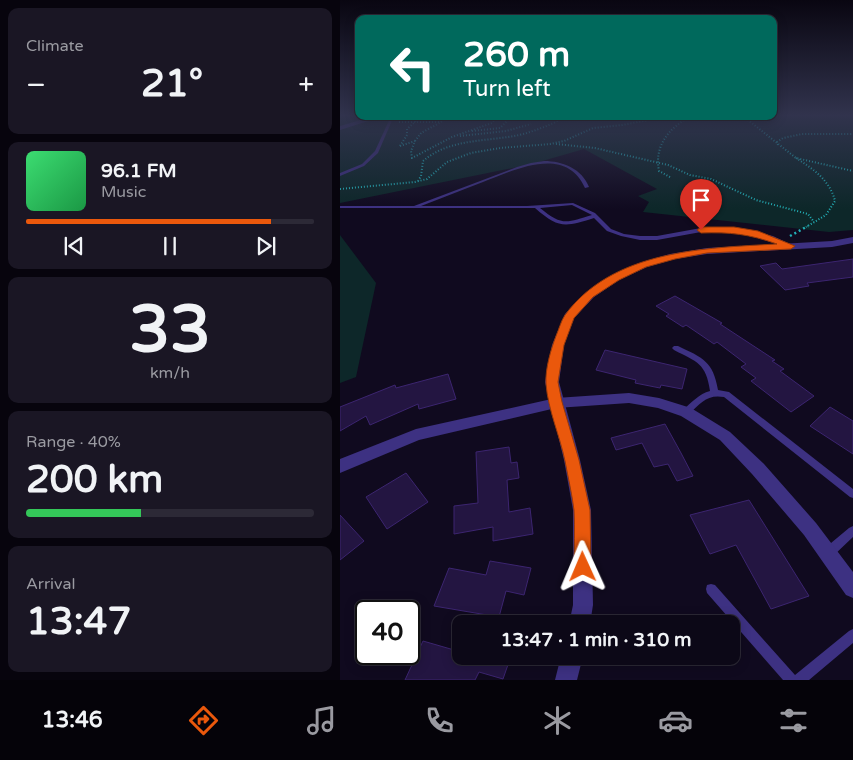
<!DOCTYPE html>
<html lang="en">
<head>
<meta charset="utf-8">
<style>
  :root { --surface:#0c0817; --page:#1a1624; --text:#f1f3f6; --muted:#9a9aa1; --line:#2c2936; --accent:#ea580c }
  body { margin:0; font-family:"Varela Round",sans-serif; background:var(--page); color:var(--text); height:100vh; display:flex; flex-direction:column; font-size:19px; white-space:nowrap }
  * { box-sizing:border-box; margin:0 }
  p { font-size:16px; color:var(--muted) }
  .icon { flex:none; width:28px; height:28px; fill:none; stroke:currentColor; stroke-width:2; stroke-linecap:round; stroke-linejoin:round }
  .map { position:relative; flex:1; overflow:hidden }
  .side { display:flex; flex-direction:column; gap:8px; padding:8px; background:#07040d; width:340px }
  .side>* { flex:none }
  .banner { position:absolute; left:15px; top:15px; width:422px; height:105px; border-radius:10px; box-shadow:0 2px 12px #0003,0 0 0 1px var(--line); background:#00695c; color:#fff; overflow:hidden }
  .speed { position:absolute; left:15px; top:600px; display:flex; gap:10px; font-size:25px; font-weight:700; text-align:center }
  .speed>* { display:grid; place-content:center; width:65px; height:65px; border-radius:50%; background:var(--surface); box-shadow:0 2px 12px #0003,0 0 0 1px var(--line); line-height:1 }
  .speed .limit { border:2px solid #111; border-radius:8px; background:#fff; color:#111 }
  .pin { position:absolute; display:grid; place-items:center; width:42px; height:42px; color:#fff; margin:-51px -21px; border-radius:50% 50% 50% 0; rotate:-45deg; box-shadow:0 0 5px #0007 }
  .pin .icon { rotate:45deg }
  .me { position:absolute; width:55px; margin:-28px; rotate:359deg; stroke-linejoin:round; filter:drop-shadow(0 0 4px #0008) }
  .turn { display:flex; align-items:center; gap:18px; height:105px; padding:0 25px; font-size:22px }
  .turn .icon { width:65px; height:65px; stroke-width:2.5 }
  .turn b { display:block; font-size:35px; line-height:42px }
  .big { font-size:38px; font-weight:700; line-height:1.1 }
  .side .card { flex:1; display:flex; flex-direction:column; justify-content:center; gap:8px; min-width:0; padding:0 18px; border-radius:10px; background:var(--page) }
  .side .dial { align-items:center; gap:0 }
  .dial b { font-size:65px; line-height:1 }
  .song { display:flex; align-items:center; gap:15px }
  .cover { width:60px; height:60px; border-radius:8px; background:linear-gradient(135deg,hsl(140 70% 55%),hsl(140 70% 35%)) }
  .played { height:5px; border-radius:2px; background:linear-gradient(90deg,var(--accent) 85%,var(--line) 85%) }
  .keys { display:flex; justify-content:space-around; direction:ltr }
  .heat { display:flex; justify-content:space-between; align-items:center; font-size:28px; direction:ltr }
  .charge { height:8px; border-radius:4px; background:linear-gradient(90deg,#34c759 40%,var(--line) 0) }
  .trip { position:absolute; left:112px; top:615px; width:288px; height:50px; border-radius:10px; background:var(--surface); box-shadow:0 2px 12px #0003,0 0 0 1px var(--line); font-weight:700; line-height:50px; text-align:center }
  .dock { display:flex; height:80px; justify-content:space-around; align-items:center; background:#050309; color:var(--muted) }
  .dock .icon { width:35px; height:35px }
  .dock .current { color:var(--accent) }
  .dock b { font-size:22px; color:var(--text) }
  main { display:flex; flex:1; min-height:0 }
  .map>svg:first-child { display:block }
  .green { fill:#0d2729 }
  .building { fill:#231541; stroke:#3c2570 }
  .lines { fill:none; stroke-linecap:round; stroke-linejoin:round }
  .path-far1 { stroke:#23b1b9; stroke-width:2; stroke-dasharray:1 2; stroke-linecap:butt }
  .path { stroke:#23b1b9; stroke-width:2.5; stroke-dasharray:2 3; stroke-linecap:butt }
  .service { fill:#3d3182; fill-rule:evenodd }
  .minor { fill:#3d3182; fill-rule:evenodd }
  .tertiary { fill:#3d3182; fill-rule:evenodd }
  .route { fill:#ea580c; stroke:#983908 }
</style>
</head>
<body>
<main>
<section class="side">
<div class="card"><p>Climate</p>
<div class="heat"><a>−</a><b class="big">21°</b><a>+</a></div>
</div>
<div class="card">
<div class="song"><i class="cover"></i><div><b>96.1 FM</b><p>Music</p></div></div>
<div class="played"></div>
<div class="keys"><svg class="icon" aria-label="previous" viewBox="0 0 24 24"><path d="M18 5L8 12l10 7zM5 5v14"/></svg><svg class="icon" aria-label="pause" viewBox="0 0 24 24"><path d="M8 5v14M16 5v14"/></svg><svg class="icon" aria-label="next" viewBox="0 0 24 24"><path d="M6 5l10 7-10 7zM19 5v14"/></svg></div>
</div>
<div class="card dial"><b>33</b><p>km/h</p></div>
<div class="card"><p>Range · 40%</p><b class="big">200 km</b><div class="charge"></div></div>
<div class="card"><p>Arrival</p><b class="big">13:47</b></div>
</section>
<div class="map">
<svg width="513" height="680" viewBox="0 0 513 680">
  <rect width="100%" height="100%" fill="#100a1f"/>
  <!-- green -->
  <path class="green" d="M 0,114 L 19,114 L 19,116 L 434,116 L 434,114 L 513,114 L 513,230 L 489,232 L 303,212 L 309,202 L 298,196 L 317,189 L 244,149 L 192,164 L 0,203 Z
    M 0,235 L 36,283 L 16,377 L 0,383 Z"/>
  <!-- building -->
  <path class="building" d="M 513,259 L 513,277 L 467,283 L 469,286 L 445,290 L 420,266 L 436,263 L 442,269 Z
    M 335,296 L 382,323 L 380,324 L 435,360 L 432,361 L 444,369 L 440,371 L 474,396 L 451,412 L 411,381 L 416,378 L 401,367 L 406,364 L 377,342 L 374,344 L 346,325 L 343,327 L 326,316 L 329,314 L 316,306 Z
    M 265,350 L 347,369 L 342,389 L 321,385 L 320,388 L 295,383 L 296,380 L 256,370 Z
    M 108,374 L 116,399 L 79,409 L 78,404 L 30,425 L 26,416 L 0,431 L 0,407 L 55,385 L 56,388 Z
    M 490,407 L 513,421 L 513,454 L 470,426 Z
    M 325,424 L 341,453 L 353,476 L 337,481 L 328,464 L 314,467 L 302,443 L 276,450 L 271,438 Z
    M 169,447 L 171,463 L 177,462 L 179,478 L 167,480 L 169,512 L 190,508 L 193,534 L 153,541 L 153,527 L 114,534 L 114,506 L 138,503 L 136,452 Z
    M 66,473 L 88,502 L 47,529 L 26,497 Z
    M 409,500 L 469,596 L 431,609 L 396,545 L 370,554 L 350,515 Z
    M 0,515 L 24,541 L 0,560 Z
    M 150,561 L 191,568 L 184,595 L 166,591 L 159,617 L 94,606 L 109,568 L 146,575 Z
    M 83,641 L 121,652 L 121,656 L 171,656 L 163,679 L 139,672 L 135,680 L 65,680 Z"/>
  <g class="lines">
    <!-- path-far1 -->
    <path class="path-far1" d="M 68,116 L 76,117
      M 91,116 L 98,116
      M 134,116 L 142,119 L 153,116
      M 403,116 L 456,158 L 513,171
      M 78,120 L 76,117 L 81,116
      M 59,122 L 101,122 L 108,116
      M 132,131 L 160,128 L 168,120 L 164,116
      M 120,136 L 166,131 L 191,124
      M 75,141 L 81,133 L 101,122
      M 216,144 L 255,148 L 328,165 L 350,175 L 371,179 L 416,200 L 468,214 L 474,222
      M 438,145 L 437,142 L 443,138 L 462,134 L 513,134
      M 60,146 L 75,141 L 71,151 L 72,158 L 112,137 L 152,123 L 157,116
      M 60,146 L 67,135 L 67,129 L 76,121
      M 456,158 C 473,169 490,180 495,201 L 486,215 L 466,227
      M 330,177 L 319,171 C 314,145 329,128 351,116
      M 78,181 L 81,176 L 83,161 C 110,138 146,142 179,135 C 192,132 204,127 216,122 L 218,120 L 215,116
      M 0,189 L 75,182 L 87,179 L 107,162 L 131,153 L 160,148 L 210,144 L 224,141 L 253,128 L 282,125 L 330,116"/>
    <!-- path -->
    <path class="path" d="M 450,236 L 468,226"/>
    <!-- service -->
    <path class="service" d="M 51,116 L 54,116 L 38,153 L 24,166 L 0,176 L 0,173 L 22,164 L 35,151 Z
      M 204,161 C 223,161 242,169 249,187 L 245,188 C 226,144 174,170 143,182 C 122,190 102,198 81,206 L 187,206 L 233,203 L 255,213 L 271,229 L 284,234 L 300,236 L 317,236 L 361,228 L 393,228 L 433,236 L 454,246 L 451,248 L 430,238 L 393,232 L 361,232 L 317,240 L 300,240 L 281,236 L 267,231 L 254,218 C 225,227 219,229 195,208 L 0,208 L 0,206 L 74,206 L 177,167 L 191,163 ZM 232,205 L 252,215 C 226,223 222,226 200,208 Z
      M 334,346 L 338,346 C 363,358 373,361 378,390 L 389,392 L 513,489 L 513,498 L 510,497 L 384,397 C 367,394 361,403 349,414 L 346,415 L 343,414 L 342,412 L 343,410 C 352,402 359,394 370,391 C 366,363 357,362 334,350 L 332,348 Z
      M 513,526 L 513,537 L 493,556 L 489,557 L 485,556 L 484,552 L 485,548 L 509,528 Z
      M 371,584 L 375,585 L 455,675 L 509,631 L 513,629 L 513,643 L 469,680 L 443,680 L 367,593 L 366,589 L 367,585 Z"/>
    <!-- minor -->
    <path class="minor" d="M 34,116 L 44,116 L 0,130 L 0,126 Z
      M 289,393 L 319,398 L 351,408 L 390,432 L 424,464 L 476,523 L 513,572 L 513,598 L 506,595 L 464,535 L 412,474 L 380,440 L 341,416 L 318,408 L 289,403 L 216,408 L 79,440 L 0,473 L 0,459 L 76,429 L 216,398 Z"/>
    <!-- tertiary -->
    <path class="tertiary" d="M 513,237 L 513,243 L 492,247 L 367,254 L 335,259 L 307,267 L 279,280 L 254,297 L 234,318 L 224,345 L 219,382 L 240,460 L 251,510 L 253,605 L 250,624 L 229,624 L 233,605 L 233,510 L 224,460 L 205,382 L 212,345 L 225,314 L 246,293 L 271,276 L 299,263 L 330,254 L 367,248 L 492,241 Z
      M 221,656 L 243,656 L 237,680 L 215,680 Z"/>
  </g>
  <!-- sky -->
  <linearGradient id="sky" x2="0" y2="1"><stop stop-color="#090611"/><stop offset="0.55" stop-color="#31334d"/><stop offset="1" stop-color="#31334d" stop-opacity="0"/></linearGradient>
  <rect width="513" height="209" fill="url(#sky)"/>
  <!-- route -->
  <path class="route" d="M 394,227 L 418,231 L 455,246 L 451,249 L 367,253 L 335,259 L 306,267 L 279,280 L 253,297 L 234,318 L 224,345 L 218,382 L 222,402 L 239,460 L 250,510 L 251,567 L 249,573 L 243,575 L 236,573 L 234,567 C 234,548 235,529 234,510 C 232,494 228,477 225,461 C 220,436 208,410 206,384 C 205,369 211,349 216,336 C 219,329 221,321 225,315 C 273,250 364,248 437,244 C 409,234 390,232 361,233 L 357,230 L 361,227 Z"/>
</svg>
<div class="speed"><div class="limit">40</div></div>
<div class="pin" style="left:361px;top:230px;background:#d93025"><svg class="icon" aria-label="arrive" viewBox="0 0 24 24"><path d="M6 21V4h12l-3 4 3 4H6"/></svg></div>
<svg class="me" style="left:243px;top:567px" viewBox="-20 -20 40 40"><path d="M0-17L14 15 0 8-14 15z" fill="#ea580c" stroke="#fff" stroke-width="4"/></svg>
<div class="trip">13:47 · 1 min · 310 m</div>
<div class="banner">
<div class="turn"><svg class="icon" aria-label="left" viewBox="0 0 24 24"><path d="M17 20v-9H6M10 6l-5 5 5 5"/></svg><div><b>260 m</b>Turn left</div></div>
</div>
</div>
</main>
<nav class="dock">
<b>13:46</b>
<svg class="icon current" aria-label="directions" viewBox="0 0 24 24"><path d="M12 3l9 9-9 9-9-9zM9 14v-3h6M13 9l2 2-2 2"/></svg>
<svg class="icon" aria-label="music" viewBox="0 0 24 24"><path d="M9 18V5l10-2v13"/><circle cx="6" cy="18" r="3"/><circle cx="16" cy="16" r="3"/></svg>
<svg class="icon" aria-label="phone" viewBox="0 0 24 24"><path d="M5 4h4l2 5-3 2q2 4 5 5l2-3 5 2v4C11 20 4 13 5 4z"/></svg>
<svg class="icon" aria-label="climate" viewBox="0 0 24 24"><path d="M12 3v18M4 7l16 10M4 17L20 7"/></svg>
<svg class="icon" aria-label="car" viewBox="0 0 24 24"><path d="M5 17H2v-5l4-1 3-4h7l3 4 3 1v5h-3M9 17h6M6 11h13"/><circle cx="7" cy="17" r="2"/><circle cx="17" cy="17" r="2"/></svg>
<svg class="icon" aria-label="filters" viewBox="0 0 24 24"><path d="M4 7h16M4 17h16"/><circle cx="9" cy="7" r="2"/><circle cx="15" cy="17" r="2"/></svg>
</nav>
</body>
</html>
